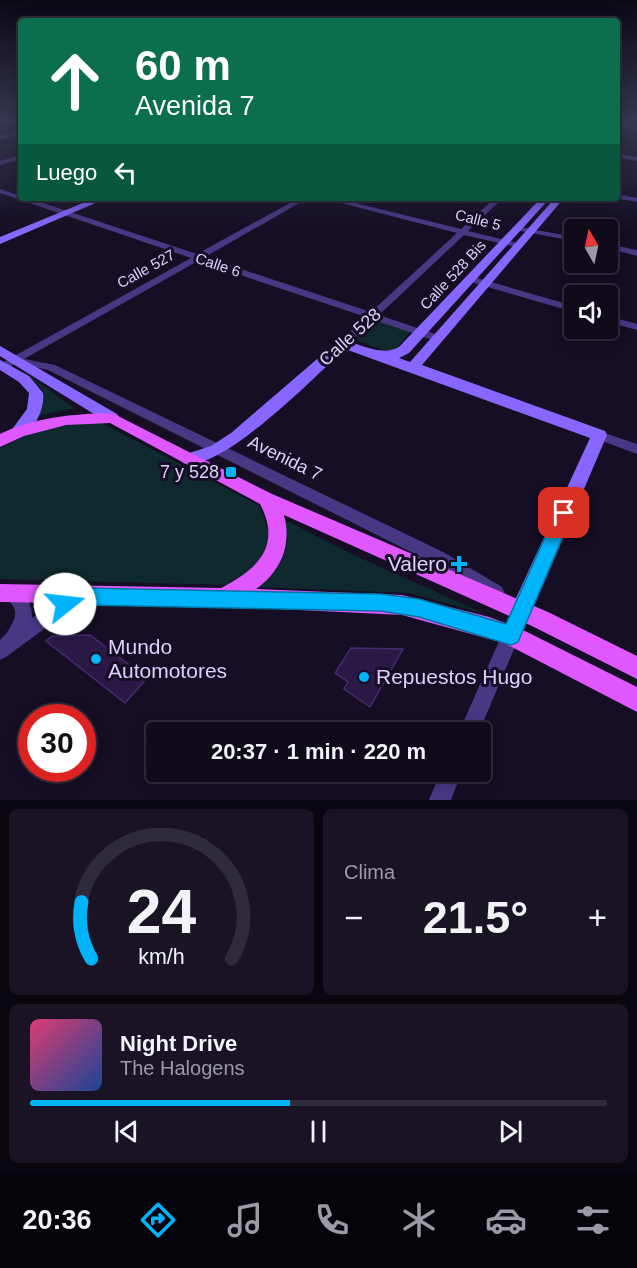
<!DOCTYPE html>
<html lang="es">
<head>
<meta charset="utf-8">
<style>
  :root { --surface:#100a1b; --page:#191324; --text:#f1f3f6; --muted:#9c9aa3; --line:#302b3a; --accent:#00b4fb }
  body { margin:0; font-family:Helvetica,sans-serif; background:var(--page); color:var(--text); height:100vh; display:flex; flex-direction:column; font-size:22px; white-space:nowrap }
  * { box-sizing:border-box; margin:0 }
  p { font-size:20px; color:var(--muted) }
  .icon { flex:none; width:33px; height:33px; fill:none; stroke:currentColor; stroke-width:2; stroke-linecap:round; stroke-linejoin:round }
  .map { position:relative; height:800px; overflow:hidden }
  .sheet { display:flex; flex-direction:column; gap:9px; padding:9px; background:#09060f; flex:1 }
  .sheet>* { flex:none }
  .hud { position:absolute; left:18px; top:18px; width:602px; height:183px; border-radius:6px; box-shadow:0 3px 15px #0003,0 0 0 2px var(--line); background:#0b6e4f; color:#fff; overflow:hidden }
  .needle { width:39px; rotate:351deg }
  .fabs { position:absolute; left:564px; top:219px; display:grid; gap:12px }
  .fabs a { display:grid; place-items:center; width:54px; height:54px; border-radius:6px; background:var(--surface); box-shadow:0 3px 15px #0003,0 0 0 2px var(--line); font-size:30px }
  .speed { position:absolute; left:18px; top:704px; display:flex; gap:12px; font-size:30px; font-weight:700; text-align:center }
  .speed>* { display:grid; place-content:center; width:78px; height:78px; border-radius:50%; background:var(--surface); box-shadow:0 3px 15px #0003,0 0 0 2px var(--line); line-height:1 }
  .speed .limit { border:9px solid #d22; background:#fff; color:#111 }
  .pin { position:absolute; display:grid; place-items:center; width:51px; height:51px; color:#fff; margin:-26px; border-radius:12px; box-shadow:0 3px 9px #0006 }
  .me { position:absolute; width:66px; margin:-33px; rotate:74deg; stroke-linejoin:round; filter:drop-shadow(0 0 4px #0008) }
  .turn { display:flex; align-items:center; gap:21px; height:126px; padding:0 18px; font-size:27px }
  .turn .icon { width:78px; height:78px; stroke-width:2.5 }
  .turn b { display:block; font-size:42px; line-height:51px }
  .then { display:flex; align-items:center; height:57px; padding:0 18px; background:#0003; gap:12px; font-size:22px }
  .big { font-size:45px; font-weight:700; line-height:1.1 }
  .sheet .tile { flex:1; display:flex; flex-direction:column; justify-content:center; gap:9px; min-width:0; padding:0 21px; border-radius:9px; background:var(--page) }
  .sheet .dial { align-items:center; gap:0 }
  .dial svg { height:156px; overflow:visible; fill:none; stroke:var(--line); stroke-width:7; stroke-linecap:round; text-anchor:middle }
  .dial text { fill:var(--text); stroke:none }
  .song { display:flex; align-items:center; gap:18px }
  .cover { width:72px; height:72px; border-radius:9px; background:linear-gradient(135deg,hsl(340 70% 55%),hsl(220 70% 35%)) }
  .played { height:6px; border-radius:3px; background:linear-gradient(90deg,var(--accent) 45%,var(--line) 45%) }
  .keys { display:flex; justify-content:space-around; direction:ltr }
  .heat { display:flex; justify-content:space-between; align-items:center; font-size:33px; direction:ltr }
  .sheet .tiles { flex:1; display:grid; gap:9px; grid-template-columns:1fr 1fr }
  .tile:last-child { grid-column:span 2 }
  .trip { position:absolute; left:146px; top:722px; width:345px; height:60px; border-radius:6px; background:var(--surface); box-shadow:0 3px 15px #0003,0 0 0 2px var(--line); font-weight:700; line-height:60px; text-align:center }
  .menu { display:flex; height:96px; justify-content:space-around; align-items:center; background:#06040b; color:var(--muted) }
  .menu .icon { width:42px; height:42px }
  .menu .current { color:var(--accent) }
  .menu b { font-size:27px; color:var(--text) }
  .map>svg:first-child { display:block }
  .green { fill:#10292e }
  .building { fill:#2a1945; stroke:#462b71; stroke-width:1.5 }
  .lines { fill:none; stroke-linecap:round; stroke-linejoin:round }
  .street { fill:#483884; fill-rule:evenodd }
  .secondary { fill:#8767ff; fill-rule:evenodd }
  .primary { fill:#df57ff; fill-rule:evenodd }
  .route { fill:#00b4fb; stroke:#0075a3; stroke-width:1.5 }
  .poi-dot { fill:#00b4fb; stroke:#150e24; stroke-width:2 }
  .labels { text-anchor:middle; stroke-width:6; stroke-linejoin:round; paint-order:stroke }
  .far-street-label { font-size:15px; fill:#ded0ff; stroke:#150e24 }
  .street-label { font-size:18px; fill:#ded0ff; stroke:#150e24 }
  .poi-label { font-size:18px; fill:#ded0ff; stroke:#150e24; text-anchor:end }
  .near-poi-label { font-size:21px; fill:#ded0ff; stroke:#150e24; text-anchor:start }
</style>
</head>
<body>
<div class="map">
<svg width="637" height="800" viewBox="0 0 637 800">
  <rect width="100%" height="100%" fill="#150e24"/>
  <!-- green -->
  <path class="green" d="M 375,320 L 411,331 L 396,349 L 386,351 L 355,340 Z
    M 22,370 L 74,408 L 38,416 C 51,390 41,388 22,370 Z
    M 65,423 L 102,423 L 260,506 L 270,537 L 257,567 L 231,585 L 0,579 L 0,448 L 28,434 Z
    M 283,519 L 354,555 L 485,614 L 409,593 L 258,587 L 276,570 L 288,540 Z"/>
  <!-- building -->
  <path class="building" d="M 90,635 L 147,678 L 125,703 L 46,641 L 52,636 Z
    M 351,648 L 403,649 L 370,707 L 344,689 L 348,682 L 335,673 Z"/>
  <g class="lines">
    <!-- street -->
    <path class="street" d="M 0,119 L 21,121 L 21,125 L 0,120 Z
      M 622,125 L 637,127 L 637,131 L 620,128 Z
      M 21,130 L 21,134 L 0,140 L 0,136 Z
      M 616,153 L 637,157 L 637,161 L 616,157 Z
      M 21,155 L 21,159 L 0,165 L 0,161 Z
      M 0,189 L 21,196 L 21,198 L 28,198 L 197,254 L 299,198 L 308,198 L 205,257 L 371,312 L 457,233 L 322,198 L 335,198 L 461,229 L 495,198 L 503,198 L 468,231 L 521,244 L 521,248 L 464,235 L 379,315 L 441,336 L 442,338 L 441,340 L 433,340 L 374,320 L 347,346 L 339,346 L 338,344 L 339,342 L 366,317 L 198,261 L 24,359 L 55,365 L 443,552 L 502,587 L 504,592 L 502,597 L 496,599 L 490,597 L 431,562 L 48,370 L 17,363 L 8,368 L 0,368 L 0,364 L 191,258 L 0,193 Z
      M 616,194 L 637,198 L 637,202 L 615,198 Z
      M 515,226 L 574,237 L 574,241 L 515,230 Z
      M 608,244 L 637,250 L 637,256 L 608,248 Z
      M 470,276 L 574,306 L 574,312 L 467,281 L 465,279 Z
      M 608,316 L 637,324 L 637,330 L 608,322 Z
      M 599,431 L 637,444 L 637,454 L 594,438 L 593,435 L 594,432 Z
      M 13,587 C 25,591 33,605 32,618 L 47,606 L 82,589 L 88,592 L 90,597 L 88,602 L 59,618 L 6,657 L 0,660 L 0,640 C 6,636 17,619 15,611 C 14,605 7,600 5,594 L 7,589 Z
      M 517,600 L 527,605 L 530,611 L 479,732 L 459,732 L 511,614 L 508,608 L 511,603 Z
      M 441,771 L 462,771 L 451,800 L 429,800 Z"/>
    <!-- secondary -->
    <path class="secondary" d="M 625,119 L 632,119 L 616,135 L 616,128 Z
      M 95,198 L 107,198 L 0,244 L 0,237 Z
      M 541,198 L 550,198 L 409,353 L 399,358 L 410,362 L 555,198 L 564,198 L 422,365 L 605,431 L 607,435 L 529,618 L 521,621 L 513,618 L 510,611 L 590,438 L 345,349 C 316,375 221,474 183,463 L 181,459 L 183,455 L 211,446 L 231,433 L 338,341 L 343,340 C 361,344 382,357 399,347 Z
      M 0,346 L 117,414 L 120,418 L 117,422 L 107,422 L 0,356 Z
      M 0,360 L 29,376 L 43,393 C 46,408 31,441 12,436 L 10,432 L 27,409 L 29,393 L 19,382 L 0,370 Z"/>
    <!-- primary -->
    <path class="primary" d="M 112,413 L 272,494 L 548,612 L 637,656 L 637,679 L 532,626 L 284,515 C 292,545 281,571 256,589 L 402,595 L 489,617 L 519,628 L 637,687 L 637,712 L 504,643 L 402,615 L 221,606 L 0,602 L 0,584 L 221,588 C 258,569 282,546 260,504 L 110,423 L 66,425 L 24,436 L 0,447 L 0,434 C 35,417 73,414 112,413 Z"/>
  </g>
  <!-- sky -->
  <linearGradient id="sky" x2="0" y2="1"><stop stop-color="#0c0814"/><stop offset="0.52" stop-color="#353650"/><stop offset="1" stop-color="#353650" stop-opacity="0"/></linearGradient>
  <rect width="637" height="231" fill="url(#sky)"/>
  <!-- route -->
  <path class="route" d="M 564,507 L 570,508 L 573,513 L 518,642 L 511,645 L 419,617 L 381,611 L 84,605 L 65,613 L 58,611 L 55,604 L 58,598 L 83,588 L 381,594 L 419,599 L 506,624 L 556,513 L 558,508 Z"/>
  <!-- markers -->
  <g class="poi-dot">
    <rect x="225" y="466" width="12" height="12" rx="3"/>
    <path d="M456 555h6v6h6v6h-6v6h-6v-6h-6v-6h6z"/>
    <circle cx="96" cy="659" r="6"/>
    <circle cx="364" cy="677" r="6"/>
  </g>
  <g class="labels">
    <!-- far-street labels -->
    <g class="far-street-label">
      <text transform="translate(478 220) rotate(14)" y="5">Calle 5</text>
      <text transform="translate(218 265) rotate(19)" y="5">Calle 6</text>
      <text transform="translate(146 269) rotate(-29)" y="5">Calle 527</text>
      <text transform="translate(453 275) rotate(-47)" y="5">Calle 528 Bis</text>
    </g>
    <!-- street labels -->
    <g class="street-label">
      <text transform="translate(350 337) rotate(-42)" y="6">Calle 528</text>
      <text transform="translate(285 458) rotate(26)" y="6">Avenida 7</text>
    </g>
    <!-- poi labels -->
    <g class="poi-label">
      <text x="219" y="478">7 y 528</text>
    </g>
    <!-- near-poi labels -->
    <g class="near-poi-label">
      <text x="447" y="571" text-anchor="end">Valero</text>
      <text x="108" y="654">Mundo<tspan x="108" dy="24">Automotores</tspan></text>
      <text x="376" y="684">Repuestos Hugo</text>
    </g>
  </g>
</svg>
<div class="fabs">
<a><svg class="needle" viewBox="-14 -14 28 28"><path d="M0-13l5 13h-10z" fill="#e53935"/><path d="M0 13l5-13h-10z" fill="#9c9aa3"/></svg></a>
<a><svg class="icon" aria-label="sound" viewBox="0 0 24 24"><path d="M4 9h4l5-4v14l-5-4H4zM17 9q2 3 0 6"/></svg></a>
</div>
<div class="speed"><div class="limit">30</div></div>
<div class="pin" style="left:564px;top:513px;background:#d93025"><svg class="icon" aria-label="arrive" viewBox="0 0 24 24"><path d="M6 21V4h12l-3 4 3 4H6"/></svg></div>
<svg class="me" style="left:65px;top:604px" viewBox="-20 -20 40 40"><circle r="19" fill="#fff"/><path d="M0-13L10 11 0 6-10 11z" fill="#00b4fb"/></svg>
<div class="trip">20:37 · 1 min · 220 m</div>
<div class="hud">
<div class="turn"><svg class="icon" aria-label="ahead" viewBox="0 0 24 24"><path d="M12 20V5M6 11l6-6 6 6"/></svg><div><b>60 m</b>Avenida 7</div></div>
<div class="then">Luego<svg class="icon" aria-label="left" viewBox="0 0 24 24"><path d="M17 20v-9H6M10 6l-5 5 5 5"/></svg></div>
</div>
</div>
<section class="sheet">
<div class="tiles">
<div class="tile dial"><svg viewBox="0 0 100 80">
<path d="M14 69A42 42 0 1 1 86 69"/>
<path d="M14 69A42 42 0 0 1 9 40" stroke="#00b4fb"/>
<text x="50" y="56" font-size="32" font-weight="700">24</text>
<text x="50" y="72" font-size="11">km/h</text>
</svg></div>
<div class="tile"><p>Clima</p>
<div class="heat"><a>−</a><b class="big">21.5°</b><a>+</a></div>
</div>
<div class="tile">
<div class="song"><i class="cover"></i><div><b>Night Drive</b><p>The Halogens</p></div></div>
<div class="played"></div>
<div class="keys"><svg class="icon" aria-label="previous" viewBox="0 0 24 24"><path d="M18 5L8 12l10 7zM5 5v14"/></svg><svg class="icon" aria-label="pause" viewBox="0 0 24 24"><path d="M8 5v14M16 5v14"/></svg><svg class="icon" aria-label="next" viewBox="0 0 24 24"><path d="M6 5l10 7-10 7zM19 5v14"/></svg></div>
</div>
</div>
</section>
<nav class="menu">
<b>20:36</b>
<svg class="icon current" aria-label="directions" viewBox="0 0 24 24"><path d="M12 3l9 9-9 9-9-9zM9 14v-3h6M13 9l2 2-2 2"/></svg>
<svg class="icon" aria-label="music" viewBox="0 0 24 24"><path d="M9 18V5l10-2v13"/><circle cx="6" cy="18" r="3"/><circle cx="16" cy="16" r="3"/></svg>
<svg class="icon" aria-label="phone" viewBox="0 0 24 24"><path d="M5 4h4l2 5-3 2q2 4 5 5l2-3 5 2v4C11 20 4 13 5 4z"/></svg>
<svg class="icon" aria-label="climate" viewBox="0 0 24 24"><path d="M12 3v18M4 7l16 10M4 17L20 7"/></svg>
<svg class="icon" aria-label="car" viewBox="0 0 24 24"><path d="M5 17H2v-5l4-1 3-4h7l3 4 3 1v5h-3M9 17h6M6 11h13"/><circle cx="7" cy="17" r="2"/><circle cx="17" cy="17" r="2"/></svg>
<svg class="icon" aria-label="filters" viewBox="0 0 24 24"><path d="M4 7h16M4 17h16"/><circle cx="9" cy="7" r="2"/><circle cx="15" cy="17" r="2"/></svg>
</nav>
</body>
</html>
